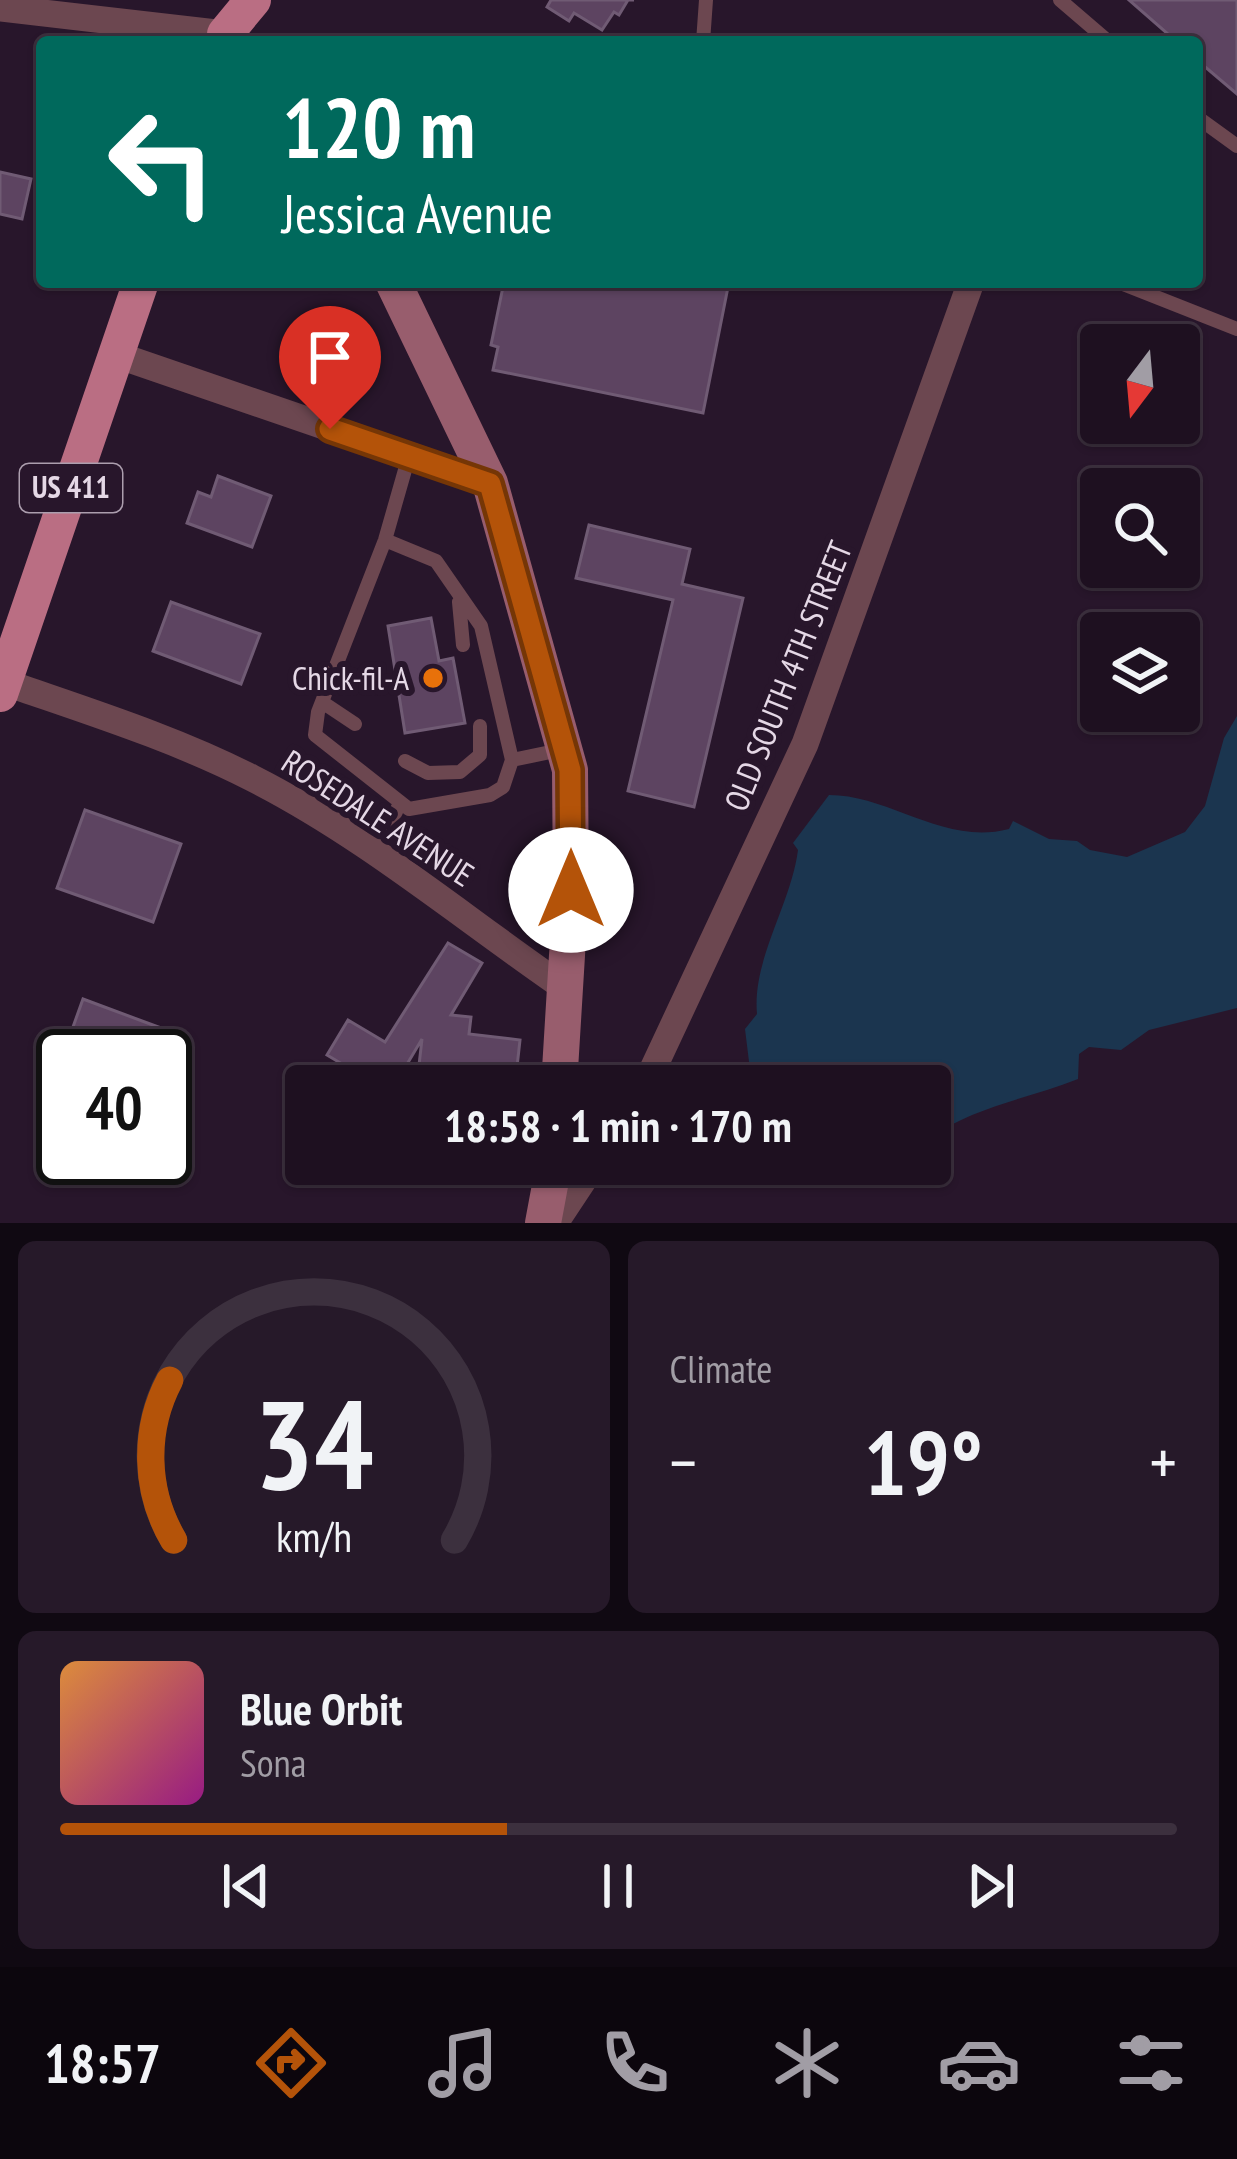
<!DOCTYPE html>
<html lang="en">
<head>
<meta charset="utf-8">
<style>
  :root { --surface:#1e1020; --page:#261929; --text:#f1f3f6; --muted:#a19da5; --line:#3c303e; --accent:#b45309 }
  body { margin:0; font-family:"PT Sans Narrow",sans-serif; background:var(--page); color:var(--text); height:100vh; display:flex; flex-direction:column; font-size:45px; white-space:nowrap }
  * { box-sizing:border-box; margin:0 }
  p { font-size:39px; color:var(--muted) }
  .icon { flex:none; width:66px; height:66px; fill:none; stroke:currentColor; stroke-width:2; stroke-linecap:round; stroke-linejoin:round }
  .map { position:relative; height:1223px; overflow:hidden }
  .sheet { display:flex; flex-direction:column; gap:18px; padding:18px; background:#100912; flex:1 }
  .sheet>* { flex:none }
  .guide { position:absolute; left:36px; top:36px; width:1167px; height:252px; border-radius:12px; box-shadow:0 3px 9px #0004,0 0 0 3px var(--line); background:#00695c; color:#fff; overflow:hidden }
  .needle { width:78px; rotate:196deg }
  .tools { position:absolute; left:1080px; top:324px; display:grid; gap:24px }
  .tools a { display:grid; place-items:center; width:120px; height:120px; border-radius:12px; background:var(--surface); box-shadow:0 3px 9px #0004,0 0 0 3px var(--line); font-size:60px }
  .speed { position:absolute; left:36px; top:1029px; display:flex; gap:24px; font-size:60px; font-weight:700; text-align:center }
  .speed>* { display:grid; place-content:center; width:156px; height:156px; border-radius:50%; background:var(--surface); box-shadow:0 3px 9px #0004,0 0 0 3px var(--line); line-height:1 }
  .speed .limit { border:6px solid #111; border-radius:18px; background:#fff; color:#111 }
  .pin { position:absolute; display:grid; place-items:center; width:102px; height:102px; color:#fff; margin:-123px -51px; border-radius:50% 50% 50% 0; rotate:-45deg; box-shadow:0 0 12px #0007 }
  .pin .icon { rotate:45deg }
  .me { position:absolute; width:132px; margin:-66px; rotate:0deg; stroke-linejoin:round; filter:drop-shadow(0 0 9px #0008) }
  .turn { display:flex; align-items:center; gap:42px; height:252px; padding:0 48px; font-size:54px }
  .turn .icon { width:156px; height:156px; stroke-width:2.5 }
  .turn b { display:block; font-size:84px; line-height:102px }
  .big { font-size:90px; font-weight:700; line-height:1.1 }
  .sheet .card { flex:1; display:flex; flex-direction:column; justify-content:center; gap:18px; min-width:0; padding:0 42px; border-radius:18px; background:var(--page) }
  .sheet .dial { align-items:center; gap:0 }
  .dial svg { height:312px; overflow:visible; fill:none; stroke:var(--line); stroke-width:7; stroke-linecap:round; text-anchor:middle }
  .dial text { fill:var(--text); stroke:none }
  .song { display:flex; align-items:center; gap:36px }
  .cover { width:144px; height:144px; border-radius:18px; background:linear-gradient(135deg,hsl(30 70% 55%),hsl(310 70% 35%)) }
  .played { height:12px; border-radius:6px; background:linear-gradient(90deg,var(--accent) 40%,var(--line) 40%) }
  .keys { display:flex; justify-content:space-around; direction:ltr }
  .heat { display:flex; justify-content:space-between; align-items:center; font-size:66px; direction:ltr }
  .sheet .tiles { flex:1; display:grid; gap:18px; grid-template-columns:1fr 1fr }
  .card:last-child { grid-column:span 2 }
  .trip { position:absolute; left:285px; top:1065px; width:666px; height:120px; border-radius:12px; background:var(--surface); box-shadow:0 3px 9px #0004,0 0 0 3px var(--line); font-weight:700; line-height:120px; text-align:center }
  .tabs { display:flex; height:192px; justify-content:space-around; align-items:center; background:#0c060d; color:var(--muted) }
  .tabs .icon { width:84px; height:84px }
  .tabs .active { color:var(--accent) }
  .tabs b { font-size:54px; color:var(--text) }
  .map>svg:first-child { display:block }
  .water { fill:#1b354f }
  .building { fill:#5d4461; stroke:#705b74; stroke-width:3 }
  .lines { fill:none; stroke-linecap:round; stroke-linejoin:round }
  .lane { stroke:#6c4750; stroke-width:14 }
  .street { stroke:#6c4750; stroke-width:27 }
  .secondary { stroke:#985d6d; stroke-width:36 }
  .primary { stroke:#ba6e83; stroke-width:36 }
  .route-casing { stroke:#753606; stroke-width:30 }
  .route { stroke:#b45309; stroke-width:21 }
  .food-dot { fill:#e8710a; stroke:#28162b; stroke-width:4.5 }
  .labels { text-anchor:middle; stroke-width:12; stroke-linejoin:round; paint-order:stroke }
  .shield { fill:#28162b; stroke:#ac9eae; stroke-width:3 }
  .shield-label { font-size:30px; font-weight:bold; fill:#e5d8e6 }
  .street-label { font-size:33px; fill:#e5d8e6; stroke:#28162b }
  .poi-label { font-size:33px; fill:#e5d8e6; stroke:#28162b; text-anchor:end }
</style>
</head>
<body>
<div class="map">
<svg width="1237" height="1223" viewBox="0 0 1237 1223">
  <rect width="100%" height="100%" fill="#28162b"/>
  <!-- water -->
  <path class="water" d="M 1237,716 L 1237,1008 L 1149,1030 L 1121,1050 L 1089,1047 L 1079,1054 L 1078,1079 C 1027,1099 973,1107 930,1138 L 930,1086 L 752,1086 L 745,1029 L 757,1014 C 752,959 791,905 798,850 L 793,843 L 829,795 C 890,795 944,846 1009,829 L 1013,821 L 1049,839 L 1077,841 L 1090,850 L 1127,857 L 1185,832 L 1205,806 L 1224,738 Z"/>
  <!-- building -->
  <path class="building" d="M 551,0 L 634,0 L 628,0 L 619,15 L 614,12 L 602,30 L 574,13 L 569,21 L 547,7 Z
    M 1129,0 L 1237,0 L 1237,94 L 1197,60 L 1197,42 L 1177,42 Z
    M 0,172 L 31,179 L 22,219 L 0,214 Z
    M 504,282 L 729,282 L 703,413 L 493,370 L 498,347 L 491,345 Z
    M 218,476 L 271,496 L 252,547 L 187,523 L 198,492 L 211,497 Z
    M 589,525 L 690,549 L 682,584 L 743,598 L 694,807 L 628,791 L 673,600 L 576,578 Z
    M 171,602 L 260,634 L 241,684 L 153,651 Z
    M 431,618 L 439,661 L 453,658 L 465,723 L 405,733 L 388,626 Z
    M 85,810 L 181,844 L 153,922 L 57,888 Z
    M 448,943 L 482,963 L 451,1015 L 471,1017 L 469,1034 L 520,1040 L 515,1085 L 418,1074 L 422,1039 L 394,1086 L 379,1086 L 327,1055 L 348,1020 L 385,1042 Z
    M 83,999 L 161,1028 L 151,1056 L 63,1056 L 63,1126 L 53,1122 L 61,1099 L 49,1094 Z"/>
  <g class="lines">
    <!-- lane -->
    <path class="lane" d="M 1060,0 L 1109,42
      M 703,42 L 706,0
      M 1197,117 L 1237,146
      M 1118,282 L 1237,329
      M 385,540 L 436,561 L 481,626 L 512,760 L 503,787 L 490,795 L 409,809 L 315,735 L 318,712 L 385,540 L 409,456
      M 459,602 L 463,645
      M 322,702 L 355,724
      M 512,760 L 560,750
      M 405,761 L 428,773 L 460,772 L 480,755 L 480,726
      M 375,856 L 400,803"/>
    <!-- street -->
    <path class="street" d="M 0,8 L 225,34
      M 117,355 L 490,483
      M 4,682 C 87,711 174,738 252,778 C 363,834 463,918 565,988
      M 645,1086 L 805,744 L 971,282
      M 555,1223 L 594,1164"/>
    <!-- secondary -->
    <path class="secondary" d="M 393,282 L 490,483 L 570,770 L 571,890 L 559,1086
      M 543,1223 L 554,1164"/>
    <!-- primary -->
    <path class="primary" d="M 225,34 L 253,0
      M 0,694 L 141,282"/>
  </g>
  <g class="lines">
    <!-- route casing -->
    <g class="route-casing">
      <path id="route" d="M 330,429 L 490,484 L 570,770 L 571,890"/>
    </g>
    <!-- route -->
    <use href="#route" class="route"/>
  </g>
  <!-- markers -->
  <circle class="food-dot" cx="433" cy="678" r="12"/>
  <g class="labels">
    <!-- shield labels -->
    <rect class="shield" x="20" y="464" width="102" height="48" rx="9"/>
    <g class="shield-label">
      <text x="71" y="498">US 411</text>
    </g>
    <!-- street labels -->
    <g class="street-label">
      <text transform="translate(788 676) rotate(-68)" y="12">OLD SOUTH 4TH STREET</text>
      <text transform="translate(378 818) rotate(33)" y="12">ROSEDALE AVENUE</text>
    </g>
    <!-- poi labels -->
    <g class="poi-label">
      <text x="409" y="690">Chick-fil-A</text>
    </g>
  </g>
</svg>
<div class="tools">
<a><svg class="needle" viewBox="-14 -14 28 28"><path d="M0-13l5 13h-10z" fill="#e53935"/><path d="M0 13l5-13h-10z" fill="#a19da5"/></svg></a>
<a><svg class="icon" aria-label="search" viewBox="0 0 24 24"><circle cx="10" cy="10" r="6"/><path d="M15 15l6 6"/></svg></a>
<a><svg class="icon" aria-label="layers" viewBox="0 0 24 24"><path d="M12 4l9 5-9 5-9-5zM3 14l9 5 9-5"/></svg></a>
</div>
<div class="speed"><div class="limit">40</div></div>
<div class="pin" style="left:330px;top:429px;background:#d93025"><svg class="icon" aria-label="arrive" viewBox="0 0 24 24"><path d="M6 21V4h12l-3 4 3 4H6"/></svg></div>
<svg class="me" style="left:571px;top:890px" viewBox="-20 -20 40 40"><circle r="19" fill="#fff"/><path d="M0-13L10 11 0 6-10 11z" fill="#b45309"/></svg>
<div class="trip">18:58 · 1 min · 170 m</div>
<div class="guide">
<div class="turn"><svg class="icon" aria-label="left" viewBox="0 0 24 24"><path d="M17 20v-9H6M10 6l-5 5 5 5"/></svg><div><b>120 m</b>Jessica Avenue</div></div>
</div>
</div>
<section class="sheet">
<div class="tiles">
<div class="card dial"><svg viewBox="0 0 100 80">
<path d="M14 69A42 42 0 1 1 86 69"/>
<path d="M14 69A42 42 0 0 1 13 28" stroke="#b45309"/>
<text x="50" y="56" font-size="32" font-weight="700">34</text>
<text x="50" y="72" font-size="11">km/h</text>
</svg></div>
<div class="card"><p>Climate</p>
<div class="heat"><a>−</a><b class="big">19°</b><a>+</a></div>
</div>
<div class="card">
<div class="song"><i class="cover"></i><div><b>Blue Orbit</b><p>Sona</p></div></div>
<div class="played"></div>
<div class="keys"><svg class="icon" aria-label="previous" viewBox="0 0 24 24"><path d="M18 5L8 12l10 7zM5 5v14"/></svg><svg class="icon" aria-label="pause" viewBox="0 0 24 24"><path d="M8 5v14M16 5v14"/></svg><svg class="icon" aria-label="next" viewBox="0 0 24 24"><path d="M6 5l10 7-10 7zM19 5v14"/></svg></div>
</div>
</div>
</section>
<nav class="tabs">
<b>18:57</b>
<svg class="icon active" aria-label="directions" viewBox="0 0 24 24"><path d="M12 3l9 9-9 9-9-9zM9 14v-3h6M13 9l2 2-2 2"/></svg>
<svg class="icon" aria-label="music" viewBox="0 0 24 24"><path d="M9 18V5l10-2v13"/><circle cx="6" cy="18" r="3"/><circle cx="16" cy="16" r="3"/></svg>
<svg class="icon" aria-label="phone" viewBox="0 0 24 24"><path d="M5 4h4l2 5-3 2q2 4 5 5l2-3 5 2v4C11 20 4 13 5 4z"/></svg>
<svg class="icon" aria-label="climate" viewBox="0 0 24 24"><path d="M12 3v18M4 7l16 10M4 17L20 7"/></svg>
<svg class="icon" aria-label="car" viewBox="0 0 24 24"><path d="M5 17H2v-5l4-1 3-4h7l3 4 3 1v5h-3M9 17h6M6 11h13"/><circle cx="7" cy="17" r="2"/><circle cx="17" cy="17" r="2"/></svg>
<svg class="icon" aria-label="filters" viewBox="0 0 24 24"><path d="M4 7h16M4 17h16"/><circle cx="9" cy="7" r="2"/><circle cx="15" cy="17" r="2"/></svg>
</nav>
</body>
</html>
